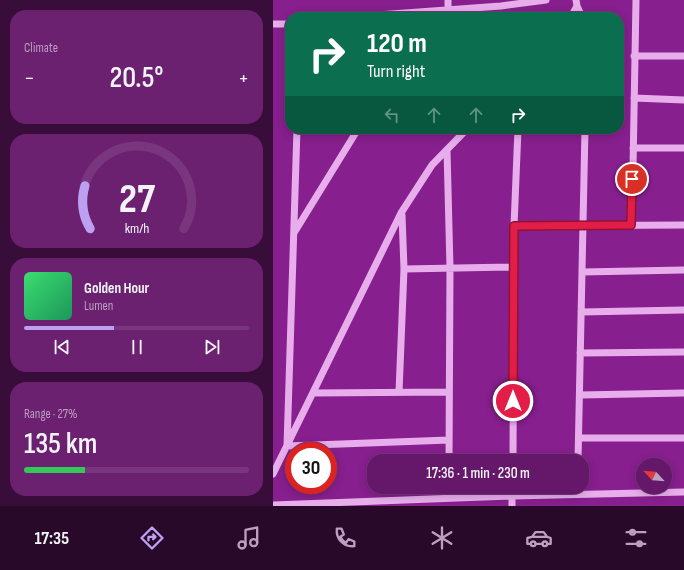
<!DOCTYPE html>
<html lang="en">
<head>
<meta charset="utf-8">
<style>
  :root { --surface:#65176a; --page:#6b2070; --text:#f1f3f6; --muted:#bc9fc1; --line:#79367e; --accent:#bca0f2 }
  body { margin:0; font-family:"Sofia Sans Condensed",sans-serif; background:var(--page); color:var(--text); height:100vh; display:flex; flex-direction:column; font-size:15px; white-space:nowrap }
  * { box-sizing:border-box; margin:0 }
  p { font-size:13px; color:var(--muted) }
  .icon { flex:none; width:22px; height:22px; fill:none; stroke:currentColor; stroke-width:2; stroke-linecap:round; stroke-linejoin:round }
  .map { position:relative; flex:1; overflow:hidden }
  .sheet { display:flex; flex-direction:column; gap:10px; padding:10px; background:#380d3a; width:273px }
  .sheet>* { flex:none }
  .hud { position:absolute; left:12px; top:12px; width:339px; height:122px; border-radius:16px; box-shadow:0 2px 10px #0003,0 0 0 1px var(--line); background:#0b6e4f; color:#fff; overflow:hidden }
  .needle { width:26px; rotate:296deg }
  .buttons { position:absolute; left:363px; top:458px; display:grid; gap:8px }
  .buttons a { display:grid; place-items:center; width:36px; height:36px; border-radius:50%; background:var(--surface); box-shadow:0 2px 10px #0003,0 0 0 1px var(--line); font-size:20px }
  .speed { position:absolute; left:12px; top:442px; display:flex; gap:8px; font-size:20px; font-weight:700; text-align:center }
  .speed>* { display:grid; place-content:center; width:52px; height:52px; border-radius:50%; background:var(--surface); box-shadow:0 2px 10px #0003,0 0 0 1px var(--line); line-height:1 }
  .speed .limit { border:6px solid #d22; background:#fff; color:#111 }
  .pin { position:absolute; display:grid; place-items:center; width:34px; height:34px; color:#fff; margin:-17px; border:2px solid #fff; border-radius:50%; box-shadow:0 1px 4px #0007 }
  .me { position:absolute; width:44px; margin:-22px; rotate:0deg; stroke-linejoin:round; filter:drop-shadow(0 0 3px #0008) }
  .turn { display:flex; align-items:center; gap:14px; height:84px; padding:0 16px; font-size:18px }
  .turn .icon { width:52px; height:52px; stroke-width:2.5 }
  .turn b { display:block; font-size:28px; line-height:34px }
  .lanes { display:flex; align-items:center; height:38px; padding:0 16px; background:#0003; justify-content:center; gap:20px; direction:ltr }
  .lanes .off { opacity:.35 }
  .big { font-size:30px; font-weight:600; line-height:1.1 }
  .sheet .tile { flex:1; display:flex; flex-direction:column; justify-content:center; gap:6px; min-width:0; padding:0 14px; border-radius:16px; background:var(--page) }
  .sheet .dial { align-items:center; gap:0 }
  .dial svg { height:104px; overflow:visible; fill:none; stroke:var(--line); stroke-width:7; stroke-linecap:round; text-anchor:middle }
  .dial text { fill:var(--text); stroke:none }
  .song { display:flex; align-items:center; gap:12px }
  .cover { width:48px; height:48px; border-radius:6px; background:linear-gradient(135deg,hsl(140 70% 55%),hsl(150 70% 35%)) }
  .played { height:4px; border-radius:2px; background:linear-gradient(90deg,var(--accent) 40%,var(--line) 40%) }
  .keys { display:flex; justify-content:space-around; direction:ltr }
  .heat { display:flex; justify-content:space-between; align-items:center; font-size:22px; direction:ltr }
  .charge { height:6px; border-radius:3px; background:linear-gradient(90deg,#34c759 27%,var(--line) 0) }
  .trip { position:absolute; left:94px; top:454px; width:222px; height:40px; border-radius:16px; background:var(--surface); box-shadow:0 2px 10px #0003,0 0 0 1px var(--line); font-weight:600; line-height:40px; text-align:center }
  .tab-bar { display:flex; height:64px; justify-content:space-around; align-items:center; background:#28092a; color:var(--muted) }
  .tab-bar .icon { width:28px; height:28px }
  .tab-bar .current { color:var(--accent) }
  .tab-bar b { font-size:18px; color:var(--text) }
  main { display:flex; flex:1; min-height:0 }
  .map>svg:first-child { display:block }
  .lines { fill:none; stroke-linecap:round; stroke-linejoin:round }
  .minor { stroke:#e8aeec; stroke-width:7 }
  .route-casing { stroke:#92132f; stroke-width:10 }
  .route { stroke:#e11d48; stroke-width:7 }
</style>
</head>
<body>
<main>
<section class="sheet">
<div class="tile"><p>Climate</p>
<div class="heat"><a>−</a><b class="big">20.5°</b><a>+</a></div>
</div>
<div class="tile dial"><svg viewBox="0 0 100 80">
<path d="M14 69A42 42 0 1 1 86 69"/>
<path d="M14 69A42 42 0 0 1 10 36" stroke="#bca0f2"/>
<text x="50" y="56" font-size="32" font-weight="700">27</text>
<text x="50" y="72" font-size="11">km/h</text>
</svg></div>
<div class="tile">
<div class="song"><i class="cover"></i><div><b>Golden Hour</b><p>Lumen</p></div></div>
<div class="played"></div>
<div class="keys"><svg class="icon" aria-label="previous" viewBox="0 0 24 24"><path d="M18 5L8 12l10 7zM5 5v14"/></svg><svg class="icon" aria-label="pause" viewBox="0 0 24 24"><path d="M8 5v14M16 5v14"/></svg><svg class="icon" aria-label="next" viewBox="0 0 24 24"><path d="M6 5l10 7-10 7zM19 5v14"/></svg></div>
</div>
<div class="tile"><p>Range · 27%</p><b class="big">135 km</b><div class="charge"></div></div>
</section>
<div class="map">
<svg width="411" height="506" viewBox="0 0 411 506">
  <rect width="100%" height="100%" fill="#871f8e"/>
  <g class="lines">
    <!-- minor -->
    <path class="minor" d="M 304,6 L 309,17
      M 175,10 L 175,0
      M 77,17 L 228,6 L 273,0
      M 298,17 L 304,6 L 303,0
      M 0,24 L 17,24
      M 361,56 L 411,56
      M 361,98 L 411,100
      M 24,129 L 14,446 L 176,440
      M 360,148 L 411,148
      M 174,150 L 177,268 L 176,461
      M 359,225 L 363,0
      M 241,226 L 411,225
      M 21,233 L 85,129
      M 131,269 L 241,267
      M 309,272 L 411,270
      M 308,312 L 411,310
      M 307,353 L 411,352
      M 126,392 L 131,269 L 129,215
      M 40,393 L 176,392
      M 307,395 L 411,393
      M 306,438 L 411,438
      M 240,461 L 241,226 L 245,129
      M 305,461 L 312,129
      M 0,474 L 128,213 L 159,165 L 194,129
      M 175,498 L 176,487
      M 0,505 L 239,496 L 411,492
      M 239,506 L 239,487"/>
  </g>
  <g class="lines">
    <!-- route casing -->
    <g class="route-casing">
      <path id="route" d="M 240,401 L 241,226 L 358,225 L 359,179"/>
    </g>
    <!-- route -->
    <use href="#route" class="route"/>
  </g>
</svg>
<div class="buttons">
<a><svg class="needle" viewBox="-14 -14 28 28"><path d="M0-13l5 13h-10z" fill="#e53935"/><path d="M0 13l5-13h-10z" fill="#bc9fc1"/></svg></a>
</div>
<div class="speed"><div class="limit">30</div></div>
<div class="pin" style="left:359px;top:179px;background:#d93025"><svg class="icon" aria-label="arrive" viewBox="0 0 24 24"><path d="M6 21V4h12l-3 4 3 4H6"/></svg></div>
<svg class="me" style="left:240px;top:401px" viewBox="-20 -20 40 40"><circle r="17" fill="#e11d48" stroke="#fff" stroke-width="3"/><path d="M0-11L8 9 0 5-8 9z" fill="#fff"/></svg>
<div class="trip">17:36 · 1 min · 230 m</div>
<div class="hud">
<div class="turn"><svg class="icon" aria-label="right" viewBox="0 0 24 24"><path d="M7 20v-9h11M14 6l5 5-5 5"/></svg><div><b>120 m</b>Turn right</div></div>
<div class="lanes"><svg class="icon off" aria-label="left" viewBox="0 0 24 24"><path d="M17 20v-9H6M10 6l-5 5 5 5"/></svg><svg class="icon off" aria-label="ahead" viewBox="0 0 24 24"><path d="M12 20V5M6 11l6-6 6 6"/></svg><svg class="icon off" aria-label="ahead" viewBox="0 0 24 24"><path d="M12 20V5M6 11l6-6 6 6"/></svg><svg class="icon" aria-label="right" viewBox="0 0 24 24"><path d="M7 20v-9h11M14 6l5 5-5 5"/></svg></div>
</div>
</div>
</main>
<nav class="tab-bar">
<b>17:35</b>
<svg class="icon current" aria-label="directions" viewBox="0 0 24 24"><path d="M12 3l9 9-9 9-9-9zM9 14v-3h6M13 9l2 2-2 2"/></svg>
<svg class="icon" aria-label="music" viewBox="0 0 24 24"><path d="M9 18V5l10-2v13"/><circle cx="6" cy="18" r="3"/><circle cx="16" cy="16" r="3"/></svg>
<svg class="icon" aria-label="phone" viewBox="0 0 24 24"><path d="M5 4h4l2 5-3 2q2 4 5 5l2-3 5 2v4C11 20 4 13 5 4z"/></svg>
<svg class="icon" aria-label="climate" viewBox="0 0 24 24"><path d="M12 3v18M4 7l16 10M4 17L20 7"/></svg>
<svg class="icon" aria-label="car" viewBox="0 0 24 24"><path d="M5 17H2v-5l4-1 3-4h7l3 4 3 1v5h-3M9 17h6M6 11h13"/><circle cx="7" cy="17" r="2"/><circle cx="17" cy="17" r="2"/></svg>
<svg class="icon" aria-label="filters" viewBox="0 0 24 24"><path d="M4 7h16M4 17h16"/><circle cx="9" cy="7" r="2"/><circle cx="15" cy="17" r="2"/></svg>
</nav>
</body>
</html>
